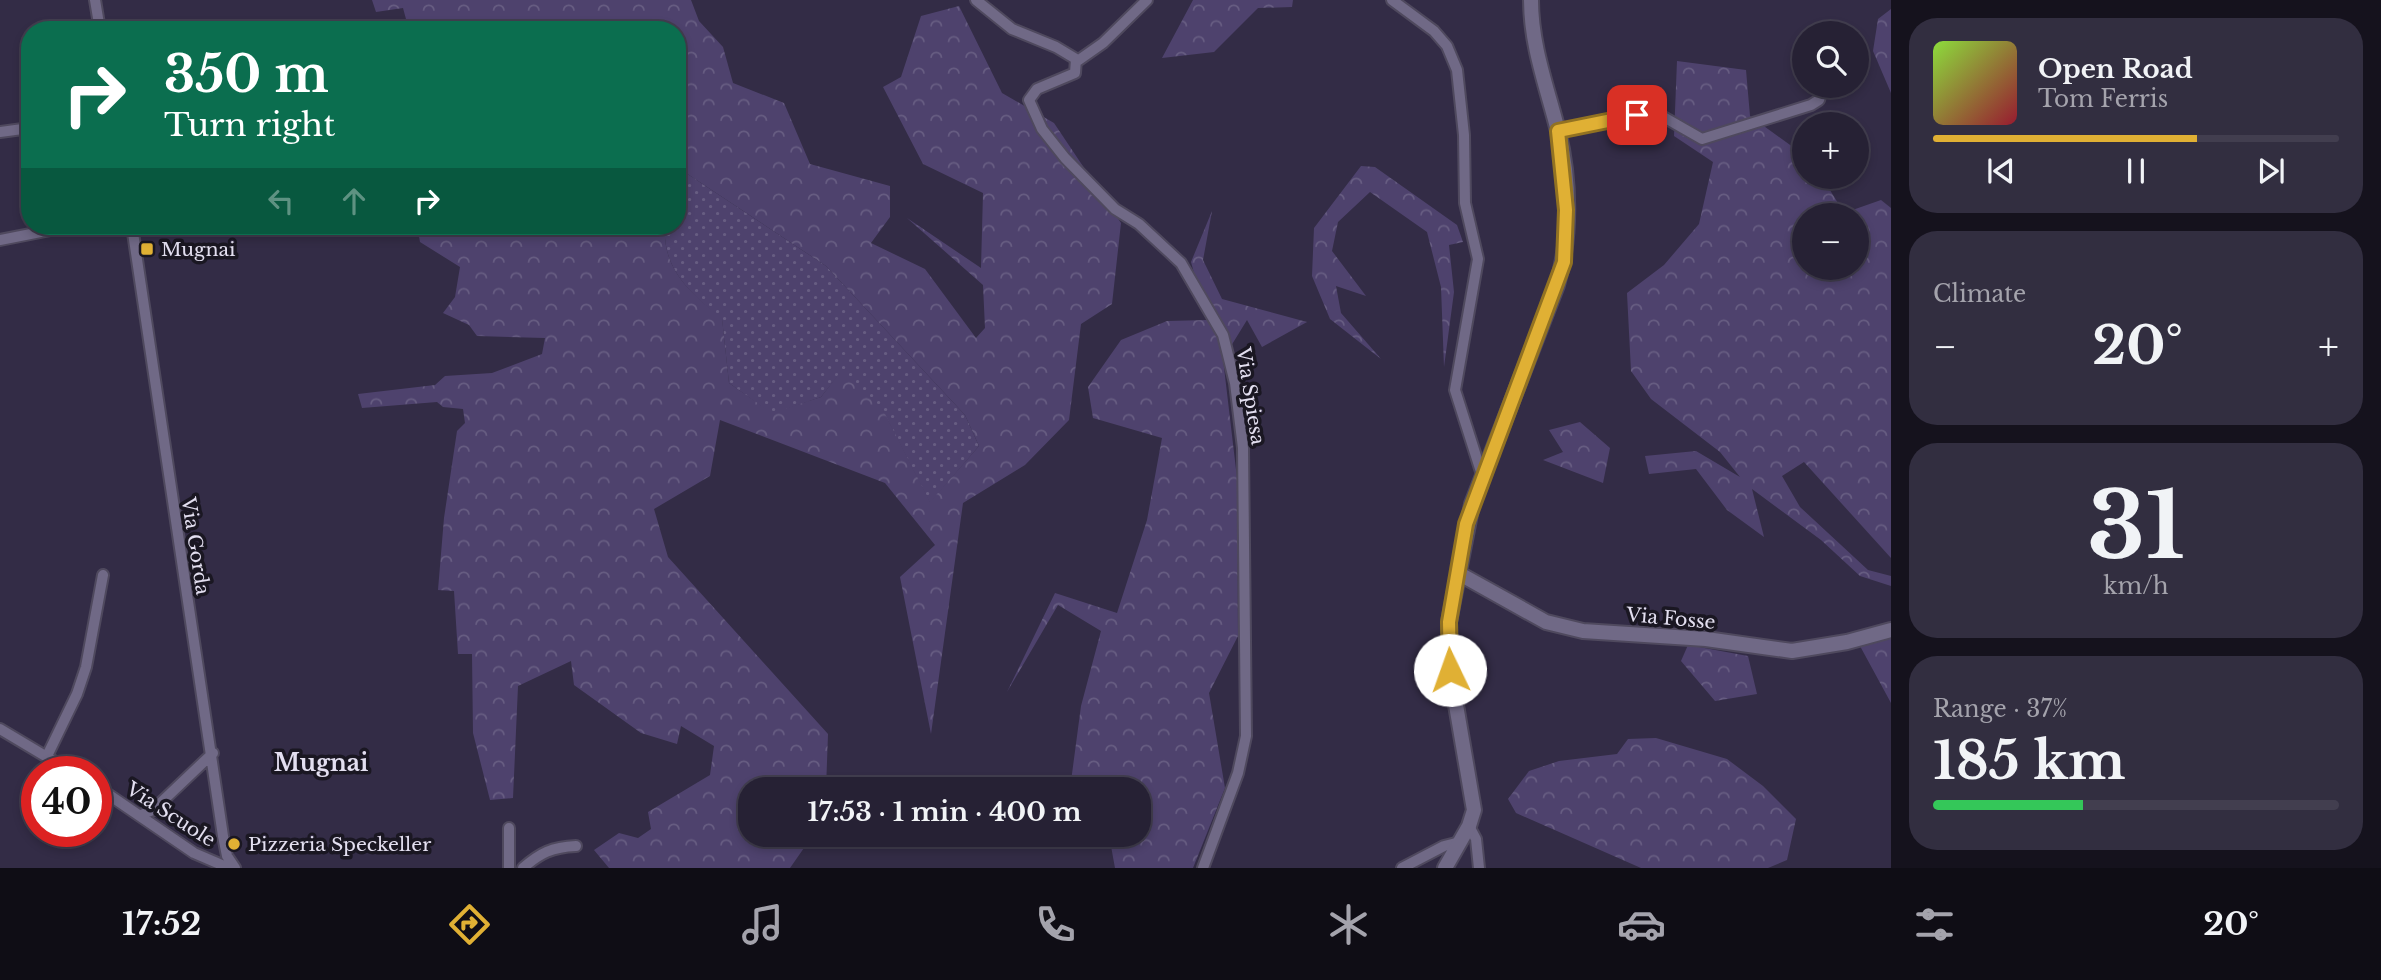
<!DOCTYPE html>
<html lang="en">
<head>
<meta charset="utf-8">
<style>
  :root { --surface:#262134; --page:#322e40; --text:#f1f3f6; --muted:#a4a3ac; --line:#423e4f; --accent:#e0b034 }
  body { margin:0; font-family:"Libre Baskerville",serif; background:var(--page); color:var(--text); height:100vh; display:flex; flex-direction:column; font-size:26px; white-space:nowrap }
  * { box-sizing:border-box; margin:0 }
  p { font-size:23px; color:var(--muted) }
  .icon { flex:none; width:38px; height:38px; fill:none; stroke:currentColor; stroke-width:2; stroke-linecap:round; stroke-linejoin:round }
  .map { position:relative; flex:1; overflow:hidden }
  .sheet { display:flex; flex-direction:column; gap:18px; padding:18px; background:#15121d; width:490px }
  .sheet>* { flex:none }
  .guide { position:absolute; left:21px; top:21px; width:665px; height:214px; border-radius:28px; box-shadow:0 4px 10px #0003,0 0 0 2px var(--line); background:#0b6e4f; color:#fff; overflow:hidden }
  .fabs { position:absolute; left:1792px; top:21px; display:grid; gap:14px }
  .fabs a { display:grid; place-items:center; width:77px; height:77px; border-radius:50%; background:var(--surface); box-shadow:0 4px 10px #0003,0 0 0 2px var(--line); font-size:35px }
  .speed { position:absolute; left:21px; top:756px; display:flex; gap:14px; font-size:35px; font-weight:700; text-align:center }
  .speed>* { display:grid; place-content:center; width:91px; height:91px; border-radius:50%; background:var(--surface); box-shadow:0 4px 10px #0003,0 0 0 2px var(--line); line-height:1 }
  .speed .limit { border:10px solid #d22; background:#fff; color:#111 }
  .pin { position:absolute; display:grid; place-items:center; width:60px; height:60px; color:#fff; margin:-30px; border-radius:14px; box-shadow:0 4px 10px #0006 }
  .me { position:absolute; width:77px; margin:-38px; rotate:357deg; stroke-linejoin:round; filter:drop-shadow(0 0 5px #0008) }
  .turn { display:flex; align-items:center; gap:24px; height:147px; padding:0 28px; font-size:32px }
  .turn .icon { width:91px; height:91px; stroke-width:2.5 }
  .turn b { display:block; font-size:49px; line-height:60px }
  .lanes { display:flex; align-items:center; height:66px; padding:0 28px; background:#0003; justify-content:center; gap:35px; direction:ltr }
  .lanes .off { opacity:.35 }
  .big { font-size:52px; font-weight:700; line-height:1.1 }
  .sheet .card { flex:1; display:flex; flex-direction:column; justify-content:center; gap:10px; min-width:0; padding:0 24px; border-radius:28px; background:var(--page) }
  .sheet .dial { align-items:center; gap:0 }
  .dial b { font-size:91px; line-height:1 }
  .song { display:flex; align-items:center; gap:21px }
  .cover { width:84px; height:84px; border-radius:10px; background:linear-gradient(135deg,hsl(90 70% 55%),hsl(350 70% 35%)) }
  .played { height:7px; border-radius:4px; background:linear-gradient(90deg,var(--accent) 65%,var(--line) 65%) }
  .keys { display:flex; justify-content:space-around; direction:ltr }
  .heat { display:flex; justify-content:space-between; align-items:center; font-size:38px; direction:ltr }
  .charge { height:10px; border-radius:5px; background:linear-gradient(90deg,#34c759 37%,var(--line) 0) }
  .trip { position:absolute; left:738px; top:777px; width:413px; height:70px; border-radius:28px; background:var(--surface); box-shadow:0 4px 10px #0003,0 0 0 2px var(--line); font-weight:700; line-height:70px; text-align:center }
  .tabs { display:flex; height:112px; justify-content:space-around; align-items:center; background:#0f0d15; color:var(--muted) }
  .tabs .icon { width:49px; height:49px }
  .tabs .current { color:var(--accent) }
  .tabs b { font-size:32px; color:var(--text) }
  main { display:flex; flex:1; min-height:0 }
  .map>svg:first-child { display:block }
  .grass { fill:url(#grass-dots) }
  .forest { fill:url(#forest-crowns); fill-rule:evenodd }
  .lines { fill:none; stroke-linecap:round; stroke-linejoin:round }
  .minor-casing { stroke:#4f495e; stroke-width:14 }
  .tertiary-casing { stroke:#4f495e; stroke-width:18 }
  .minor { stroke:#706986; stroke-width:10 }
  .tertiary { stroke:#706986; stroke-width:14 }
  .route-casing { stroke:#927222; stroke-width:18 }
  .route { stroke:#e0b034; stroke-width:12 }
  .poi-dot { fill:#e0b034; stroke:#1a1722; stroke-width:2.5 }
  .labels { text-anchor:middle; stroke-width:7; stroke-linejoin:round; paint-order:stroke }
  .poi-label { font-size:19px; fill:#e3dff0; stroke:#1a1722; text-anchor:start }
  .street-label { font-size:19px; fill:#e3dff0; stroke:#1a1722 }
  .quarter-label { font-size:23px; font-weight:bold; fill:#e3dff0; stroke:#1a1722 }
</style>
</head>
<body>
<main>
<div class="map">
<svg width="1891" height="868" viewBox="0 0 1891 868">
  <defs>
    <pattern id="grass-dots" width="8" height="8" patternUnits="userSpaceOnUse" patternTransform="scale(1.75)"><rect width="8" height="8" fill="#4e426d"/><path d="M2 2h.1M6 6h.1" fill="none" stroke="#675d82" stroke-width="1.8" stroke-linecap="round"/></pattern>
    <pattern id="forest-crowns" width="20" height="18" patternUnits="userSpaceOnUse" patternTransform="scale(1.75)"><rect width="20" height="18" fill="#4e426d"/><path d="M2 6a3 3 0 1 1 6 0M12 15a3 3 0 1 1 6 0" fill="none" stroke="#675d82"/></pattern>
  </defs>
  <rect width="100%" height="100%" fill="#332c46"/>
  <!-- grass -->
  <path class="grass" d="M 677,167 L 826,266 L 965,415 L 979,446 L 930,503 L 882,409 L 841,372 L 821,397 L 772,414 L 729,383 L 722,319 C 691,294 662,269 665,226 L 677,226 Z"/>
  <!-- forest -->
  <path class="forest" d="M 372,0 L 691,0 L 699,21 L 723,47 L 733,83 L 784,103 L 810,164 L 890,186 L 890,217 L 871,243 L 925,269 L 976,338 L 985,328 L 983,285 L 907,218 L 981,268 L 983,193 L 923,164 L 883,87 L 901,77 L 921,16 L 959,6 L 1002,93 L 1054,123 L 1121,223 L 1112,304 L 1081,324 L 1069,420 L 1025,465 L 963,503 L 931,734 L 900,577 L 935,545 L 885,483 L 720,420 L 710,476 L 654,509 L 668,557 L 828,734 L 826,789 L 751,789 L 751,835 L 813,835 L 790,868 L 609,868 L 594,850 L 619,833 L 638,838 L 651,829 L 648,812 L 710,775 L 714,746 L 681,726 L 677,744 L 641,733 L 574,685 L 571,661 L 518,686 L 513,798 L 490,800 L 473,733 L 472,654 L 458,654 L 454,591 L 438,590 L 444,518 L 457,431 L 465,423 L 463,409 L 443,407 L 437,402 L 362,408 L 358,394 L 435,385 L 445,376 L 492,373 L 542,354 L 545,338 L 477,336 L 469,325 L 443,313 L 455,297 L 460,267 L 420,242 L 417,226 L 665,226 C 662,269 691,294 722,318 L 729,383 L 772,413 L 821,397 L 841,371 L 882,408 L 930,502 L 979,446 L 965,415 L 826,266 L 677,167 L 677,30 L 409,30 L 403,8 L 376,12 Z
    M 1193,0 L 1293,0 L 1292,7 L 1258,8 L 1214,52 L 1162,58 Z
    M 1891,9 L 1891,93 L 1873,51 L 1878,19 Z
    M 1677,61 L 1746,70 L 1750,116 L 1804,155 L 1804,177 L 1822,177 L 1844,213 L 1881,200 L 1891,208 L 1891,558 L 1804,462 L 1782,476 L 1800,507 L 1868,570 L 1891,576 L 1891,586 L 1860,576 L 1821,540 L 1752,489 L 1764,537 L 1727,510 L 1696,469 L 1649,474 L 1645,456 L 1696,451 L 1740,477 L 1720,452 L 1651,399 L 1631,371 L 1627,293 L 1664,265 L 1699,224 L 1713,162 L 1674,136 ZM 1804,215 L 1857,215 L 1857,268 L 1804,268 Z
    M 1361,166 L 1375,167 L 1457,225 L 1463,242 L 1449,245 L 1454,292 L 1444,367 L 1441,287 L 1427,232 L 1370,192 L 1338,222 L 1332,251 L 1366,296 L 1336,286 L 1341,313 L 1381,359 L 1330,319 L 1312,276 L 1314,228 Z
    M 1212,211 L 1203,260 L 1222,299 L 1307,322 L 1262,347 L 1247,320 L 1223,359 L 1237,478 L 1238,636 L 1209,693 L 1225,788 L 1193,868 L 1115,868 L 1109,835 L 1139,835 L 1139,789 L 1070,789 L 1081,706 L 1101,631 L 1058,605 L 1007,692 L 1055,593 L 1117,613 L 1147,520 L 1162,438 L 1093,418 L 1088,387 L 1121,340 L 1167,321 L 1207,320 L 1191,262 Z
    M 1580,422 L 1610,448 L 1603,483 L 1543,460 L 1563,452 L 1549,430 Z
    M 1891,638 L 1891,703 L 1860,646 Z
    M 1688,645 L 1748,656 L 1757,694 L 1715,701 L 1681,661 Z
    M 1656,738 L 1727,759 L 1763,786 L 1796,819 L 1787,860 L 1768,868 L 1641,868 L 1516,813 L 1508,799 L 1529,771 L 1559,761 L 1617,754 L 1628,739 Z"/>
  <g class="lines">
    <!-- minor casing -->
    <g class="minor-casing">
      <path id="minor" d="M 95,0 L 100,30
        M 976,0 L 1012,29 L 1056,47 L 1076,59 L 1075,73 L 1037,89 L 1029,100 L 1042,129 L 1065,158 L 1115,209 L 1139,224 L 1181,263 L 1223,335 L 1235,383 L 1243,448 L 1246,736 L 1238,773 L 1203,868
        M 1392,0 L 1434,31 L 1447,46 L 1457,70 L 1464,135 L 1465,203 L 1478,259 L 1455,390 L 1483,478
        M 1076,62 L 1103,43 L 1147,0
        M 1558,130 L 1637,115 L 1660,115 L 1702,139 L 1811,105 L 1819,100 L 1822,90
        M 0,132 L 30,128
        M 132,226 L 223,836 L 227,856 L 235,868
        M 0,240 L 71,226
        M 0,729 L 72,772
        M 47,756 L 77,694 L 86,667 L 103,575
        M 96,786 L 194,853 L 229,868
        M 141,815 L 153,810 L 213,753
        M 1469,826 L 1476,839 L 1479,868
        M 509,828 L 509,868
        M 523,868 C 540,853 552,847 576,846
        M 1402,868 L 1444,846 L 1460,842"/>
    </g>
    <!-- tertiary casing -->
    <g class="tertiary-casing">
      <path id="tertiary" d="M 1458,573 L 1546,622 L 1583,631 L 1706,639 L 1792,651 L 1847,642 L 1891,630
        M 1445,868 L 1469,826 L 1474,810 L 1450,670 L 1449,622 L 1472,504 L 1557,285 C 1571,238 1570,179 1558,131 C 1547,87 1531,46 1531,0"/>
    </g>
    <!-- minor -->
    <use href="#minor" class="minor"/>
    <!-- tertiary -->
    <use href="#tertiary" class="tertiary"/>
  </g>
  <g class="lines">
    <!-- route casing -->
    <g class="route-casing">
      <path id="route" d="M 1450,670 L 1449,622 L 1466,524 L 1564,262 L 1566,210 L 1558,131 L 1637,115"/>
    </g>
    <!-- route -->
    <use href="#route" class="route"/>
  </g>
  <!-- markers -->
  <g class="poi-dot">
    <rect x="140" y="242" width="14" height="14" rx="3.5"/>
    <circle cx="234" cy="844" r="7"/>
  </g>
  <g class="labels">
    <!-- poi labels -->
    <g class="poi-label">
      <text x="161" y="256">Mugnai</text>
      <text x="248" y="851">Pizzeria Speckeller</text>
    </g>
    <!-- street labels -->
    <g class="street-label">
      <text transform="translate(1251 396) rotate(81)" y="7">Via Spiesa</text>
      <text transform="translate(196 546) rotate(81)" y="7">Via Gorda</text>
      <text transform="translate(1671 618) rotate(5)" y="7">Via Fosse</text>
      <text transform="translate(171 814) rotate(33)" y="7">Via Scuole</text>
    </g>
    <!-- quarter labels -->
    <g class="quarter-label">
      <text x="321" y="771">Mugnai</text>
    </g>
  </g>
</svg>
<div class="fabs">
<a><svg class="icon" aria-label="search" viewBox="0 0 24 24"><circle cx="10" cy="10" r="6"/><path d="M15 15l6 6"/></svg></a>
<a>+</a>
<a>−</a>
</div>
<div class="speed"><div class="limit">40</div></div>
<div class="pin" style="left:1637px;top:115px;background:#d93025"><svg class="icon" aria-label="arrive" viewBox="0 0 24 24"><path d="M6 21V4h12l-3 4 3 4H6"/></svg></div>
<svg class="me" style="left:1450px;top:670px" viewBox="-20 -20 40 40"><circle r="19" fill="#fff"/><path d="M0-13L10 11 0 6-10 11z" fill="#e0b034"/></svg>
<div class="trip">17:53 · 1 min · 400 m</div>
<div class="guide">
<div class="turn"><svg class="icon" aria-label="right" viewBox="0 0 24 24"><path d="M7 20v-9h11M14 6l5 5-5 5"/></svg><div><b>350 m</b>Turn right</div></div>
<div class="lanes"><svg class="icon off" aria-label="left" viewBox="0 0 24 24"><path d="M17 20v-9H6M10 6l-5 5 5 5"/></svg><svg class="icon off" aria-label="ahead" viewBox="0 0 24 24"><path d="M12 20V5M6 11l6-6 6 6"/></svg><svg class="icon" aria-label="right" viewBox="0 0 24 24"><path d="M7 20v-9h11M14 6l5 5-5 5"/></svg></div>
</div>
</div>
<section class="sheet">
<div class="card">
<div class="song"><i class="cover"></i><div><b>Open Road</b><p>Tom Ferris</p></div></div>
<div class="played"></div>
<div class="keys"><svg class="icon" aria-label="previous" viewBox="0 0 24 24"><path d="M18 5L8 12l10 7zM5 5v14"/></svg><svg class="icon" aria-label="pause" viewBox="0 0 24 24"><path d="M8 5v14M16 5v14"/></svg><svg class="icon" aria-label="next" viewBox="0 0 24 24"><path d="M6 5l10 7-10 7zM19 5v14"/></svg></div>
</div>
<div class="card"><p>Climate</p>
<div class="heat"><a>−</a><b class="big">20°</b><a>+</a></div>
</div>
<div class="card dial"><b>31</b><p>km/h</p></div>
<div class="card"><p>Range · 37%</p><b class="big">185 km</b><div class="charge"></div></div>
</section>
</main>
<nav class="tabs">
<b>17:52</b>
<svg class="icon current" aria-label="directions" viewBox="0 0 24 24"><path d="M12 3l9 9-9 9-9-9zM9 14v-3h6M13 9l2 2-2 2"/></svg>
<svg class="icon" aria-label="music" viewBox="0 0 24 24"><path d="M9 18V5l10-2v13"/><circle cx="6" cy="18" r="3"/><circle cx="16" cy="16" r="3"/></svg>
<svg class="icon" aria-label="phone" viewBox="0 0 24 24"><path d="M5 4h4l2 5-3 2q2 4 5 5l2-3 5 2v4C11 20 4 13 5 4z"/></svg>
<svg class="icon" aria-label="climate" viewBox="0 0 24 24"><path d="M12 3v18M4 7l16 10M4 17L20 7"/></svg>
<svg class="icon" aria-label="car" viewBox="0 0 24 24"><path d="M5 17H2v-5l4-1 3-4h7l3 4 3 1v5h-3M9 17h6M6 11h13"/><circle cx="7" cy="17" r="2"/><circle cx="17" cy="17" r="2"/></svg>
<svg class="icon" aria-label="filters" viewBox="0 0 24 24"><path d="M4 7h16M4 17h16"/><circle cx="9" cy="7" r="2"/><circle cx="15" cy="17" r="2"/></svg>
<b>20°</b>
</nav>
</body>
</html>
